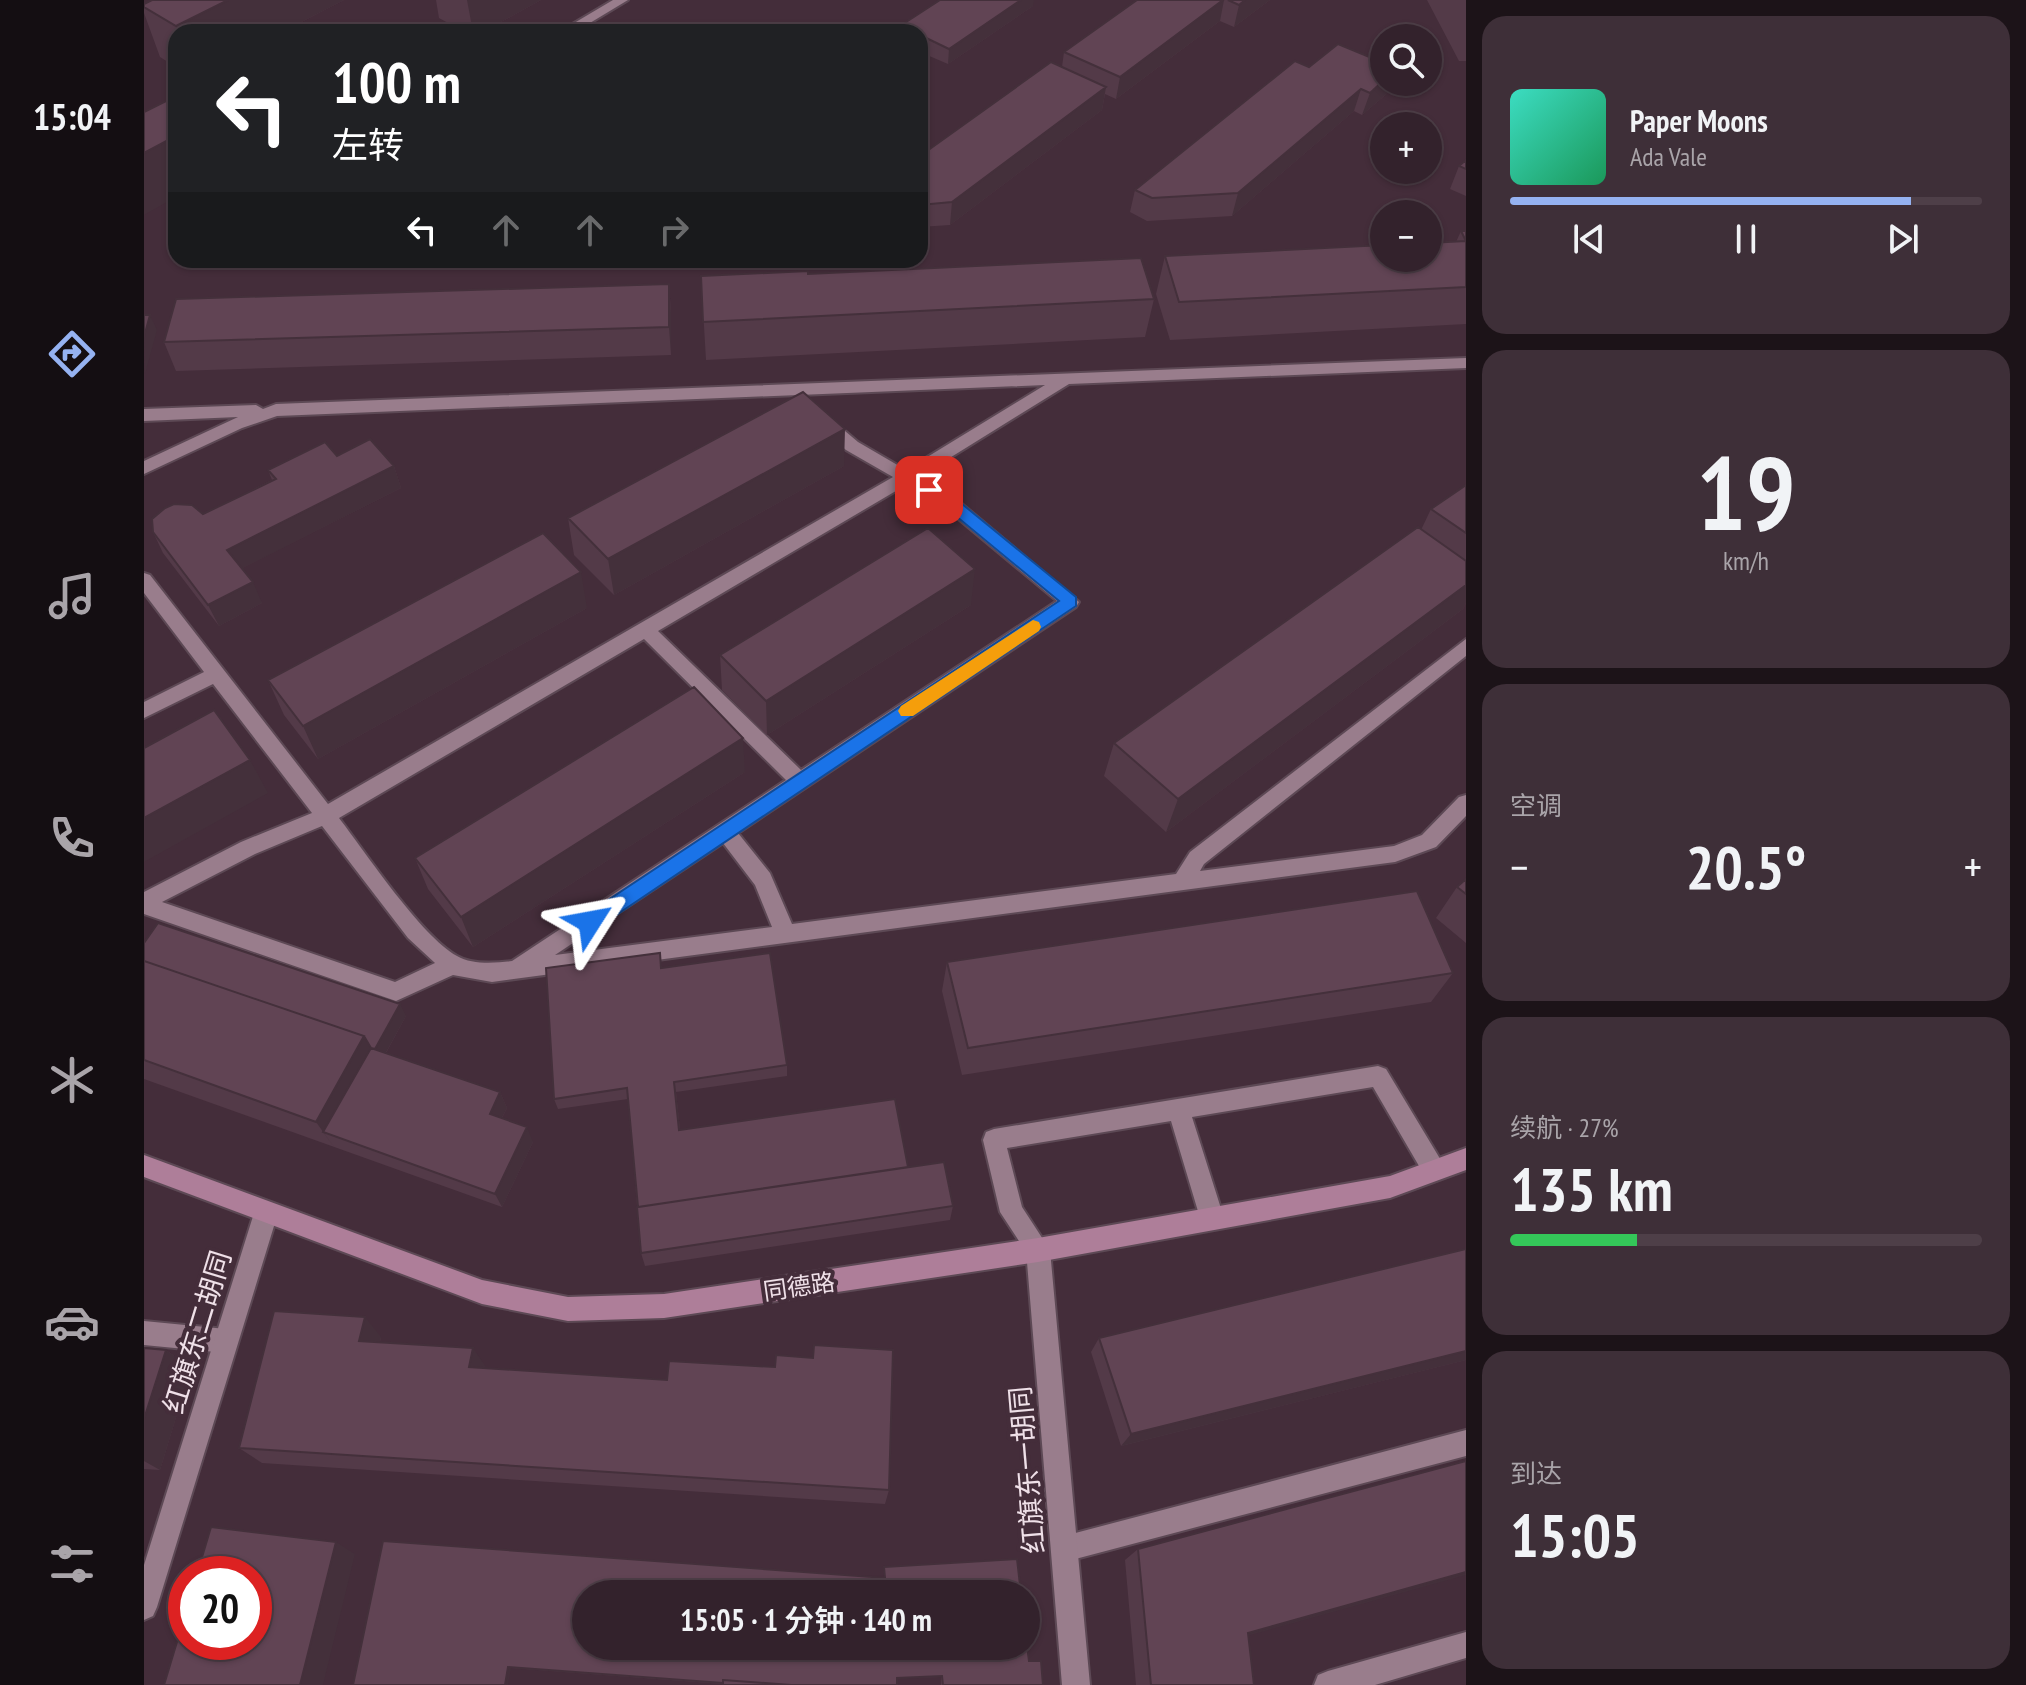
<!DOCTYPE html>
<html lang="zh">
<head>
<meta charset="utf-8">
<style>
  :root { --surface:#33222c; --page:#3e2f38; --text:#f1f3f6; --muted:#a9a4a9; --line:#4e3f48; --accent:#95b2f1 }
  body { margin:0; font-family:"PT Sans Narrow","Noto Sans SC",sans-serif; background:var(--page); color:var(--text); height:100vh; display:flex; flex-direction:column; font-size:30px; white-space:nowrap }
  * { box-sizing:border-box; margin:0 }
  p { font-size:26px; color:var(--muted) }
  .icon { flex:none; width:44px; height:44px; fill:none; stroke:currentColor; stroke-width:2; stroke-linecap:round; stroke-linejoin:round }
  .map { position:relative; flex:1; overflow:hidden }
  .details { display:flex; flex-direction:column; gap:16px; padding:16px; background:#1c1318; width:560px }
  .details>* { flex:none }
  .banner { position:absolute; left:24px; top:24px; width:760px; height:244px; border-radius:24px; box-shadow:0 2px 6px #0004,0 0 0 2px var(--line); background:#202124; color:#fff; overflow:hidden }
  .fabs { position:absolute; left:1226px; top:24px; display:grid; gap:16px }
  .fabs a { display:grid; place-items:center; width:72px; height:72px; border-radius:50%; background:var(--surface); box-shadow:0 2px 6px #0004,0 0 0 2px var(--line); font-size:40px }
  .speed { position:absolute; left:24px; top:1556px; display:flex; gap:16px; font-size:40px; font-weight:700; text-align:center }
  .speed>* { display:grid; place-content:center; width:104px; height:104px; border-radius:50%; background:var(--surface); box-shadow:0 2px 6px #0004,0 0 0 2px var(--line); line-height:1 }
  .speed .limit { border:12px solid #d22; background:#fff; color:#111 }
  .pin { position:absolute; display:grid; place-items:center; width:68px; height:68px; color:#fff; margin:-34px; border-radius:16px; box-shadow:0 4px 12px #0006 }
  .me { position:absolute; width:88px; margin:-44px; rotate:56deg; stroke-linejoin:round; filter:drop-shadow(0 0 6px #0008) }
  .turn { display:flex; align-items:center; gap:28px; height:168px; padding:0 32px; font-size:36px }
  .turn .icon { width:104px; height:104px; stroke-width:2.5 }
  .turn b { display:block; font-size:56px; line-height:68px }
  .lanes { display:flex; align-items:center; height:76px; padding:0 32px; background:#0003; justify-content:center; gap:40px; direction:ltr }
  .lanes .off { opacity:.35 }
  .big { font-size:60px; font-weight:600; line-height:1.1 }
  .details .tile { flex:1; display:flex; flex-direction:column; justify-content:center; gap:12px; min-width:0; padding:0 28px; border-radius:24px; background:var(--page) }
  .details .dial { align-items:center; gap:0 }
  .dial b { font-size:104px; line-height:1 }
  .song { display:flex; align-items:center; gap:24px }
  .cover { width:96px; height:96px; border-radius:12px; background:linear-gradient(135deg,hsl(170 70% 55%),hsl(150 70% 35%)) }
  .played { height:8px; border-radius:4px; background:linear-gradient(90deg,var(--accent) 85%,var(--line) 85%) }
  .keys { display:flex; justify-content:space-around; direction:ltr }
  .heat { display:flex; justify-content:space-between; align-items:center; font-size:44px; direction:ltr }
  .charge { height:12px; border-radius:6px; background:linear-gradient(90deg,#34c759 27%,var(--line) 0) }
  .trip { position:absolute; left:428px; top:1580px; width:468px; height:80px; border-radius:40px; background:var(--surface); box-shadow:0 2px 6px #0004,0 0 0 2px var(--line); font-weight:600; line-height:80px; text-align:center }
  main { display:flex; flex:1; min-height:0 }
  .dock { display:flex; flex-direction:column; width:144px; justify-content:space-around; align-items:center; background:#140e12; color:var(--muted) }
  .dock .icon { width:56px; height:56px }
  .dock .selected { color:var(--accent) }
  .dock b { font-size:36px; color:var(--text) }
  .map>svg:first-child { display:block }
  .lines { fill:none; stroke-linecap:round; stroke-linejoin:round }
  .lane-casing { stroke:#5d4955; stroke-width:4 }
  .street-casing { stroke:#5d4955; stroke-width:4 }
  .secondary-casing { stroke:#5d4955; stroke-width:4 }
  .lane { fill:#997d8c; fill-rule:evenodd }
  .street { fill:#997d8c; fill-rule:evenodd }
  .secondary { fill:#ae7e99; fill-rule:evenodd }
  .wall { fill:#533a48 }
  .shaded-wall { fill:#44303b }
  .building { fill:#614454; stroke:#44303b; stroke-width:2 }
  .route { fill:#1a73e8; stroke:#114b97; stroke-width:2 }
  .slow { fill:#f59e0b }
  .labels { text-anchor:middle; stroke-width:8; stroke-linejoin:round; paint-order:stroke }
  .street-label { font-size:24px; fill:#efe0e8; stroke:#442d3a }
  .near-street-label { font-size:28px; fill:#efe0e8; stroke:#442d3a }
</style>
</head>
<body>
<main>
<nav class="dock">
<b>15:04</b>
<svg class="icon selected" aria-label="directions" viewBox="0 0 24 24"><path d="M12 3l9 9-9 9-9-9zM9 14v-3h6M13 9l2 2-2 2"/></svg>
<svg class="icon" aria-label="music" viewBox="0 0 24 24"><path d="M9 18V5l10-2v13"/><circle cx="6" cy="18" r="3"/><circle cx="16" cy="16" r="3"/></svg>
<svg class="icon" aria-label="phone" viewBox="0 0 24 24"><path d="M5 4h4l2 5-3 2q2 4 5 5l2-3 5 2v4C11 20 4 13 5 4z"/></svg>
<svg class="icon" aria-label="climate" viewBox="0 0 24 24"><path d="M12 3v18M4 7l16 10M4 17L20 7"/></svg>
<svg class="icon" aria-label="car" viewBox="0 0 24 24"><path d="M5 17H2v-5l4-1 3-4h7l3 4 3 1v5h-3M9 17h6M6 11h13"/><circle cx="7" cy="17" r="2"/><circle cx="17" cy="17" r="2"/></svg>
<svg class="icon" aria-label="filters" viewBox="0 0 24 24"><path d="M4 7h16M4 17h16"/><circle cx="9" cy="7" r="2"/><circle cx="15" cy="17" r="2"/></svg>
</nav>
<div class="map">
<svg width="1322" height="1685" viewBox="0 0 1322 1685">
  <rect width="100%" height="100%" fill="#442d3a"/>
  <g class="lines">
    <!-- lane casing -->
    <g class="lane-casing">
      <path id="lane" d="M 469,0 L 484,0 L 431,32 L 415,32 Z
        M 1322,358 L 1322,368 L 925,384 L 775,477 L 812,499 L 935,602 L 932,607 L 594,833 L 626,873 L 648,924 L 1032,874 L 1046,852 L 1322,639 L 1322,656 L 1060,864 L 1056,871 L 1250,846 L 1278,835 L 1315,797 L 1322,795 L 1322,816 L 1292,847 L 1251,862 L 348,982 L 309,975 L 252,1001 L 0,914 L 0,892 L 97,842 L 168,813 L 69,684 L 0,718 L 0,702 L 60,672 L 0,593 L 0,573 L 6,575 L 184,804 L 749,477 L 702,450 L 676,428 L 674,424 L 676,420 L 688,420 L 714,442 L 762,470 L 901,385 L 133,416 L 98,428 L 0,474 L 0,461 L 94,417 L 0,421 L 0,409 L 112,405 L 119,409 L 132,404 ZM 762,485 L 800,507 L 913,601 L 657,770 L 514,631 ZM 500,639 L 642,780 L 368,961 C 352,963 328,965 313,956 C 277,936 222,853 195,818 ZM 178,826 L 264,938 L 291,963 L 251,982 L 18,902 L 111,854 ZM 579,843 L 611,885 L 628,927 L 411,955 Z
        M 1234,1066 L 1242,1069 L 1298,1162 L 1301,1170 L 1298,1178 L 1290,1181 L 1282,1178 L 1229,1087 L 1048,1117 L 1080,1218 L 1076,1226 L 1068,1229 L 1060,1226 L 1056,1218 L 1027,1121 L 863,1148 L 878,1207 L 906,1250 L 902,1258 L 894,1262 L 886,1258 L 856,1212 L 839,1140 L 842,1132 L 850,1129 Z
        M 0,1321 L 82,1329 L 91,1332 L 94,1341 L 91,1350 L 82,1353 L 0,1345 Z
        M 1322,1430 L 1322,1456 L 920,1562 L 911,1558 L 907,1549 L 911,1540 L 920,1536 Z
        M 1322,1632 L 1322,1658 L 1231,1685 L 1170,1685 L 1174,1675 L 1184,1671 Z"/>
    </g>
    <!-- street casing -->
    <g class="street-casing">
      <path id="street" d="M 122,1202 L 130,1205 L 134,1213 L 13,1607 L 9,1616 L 0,1620 L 0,1565 L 110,1213 L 114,1205 Z
        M 894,1238 L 902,1242 L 906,1250 L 946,1685 L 918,1685 L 882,1250 L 886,1242 Z"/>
    </g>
    <!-- secondary casing -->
    <g class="secondary-casing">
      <path id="secondary" d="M 1322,1148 L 1322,1170 L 1246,1198 L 894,1262 L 520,1318 L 424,1321 L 338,1304 L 0,1177 L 0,1155 L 338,1280 L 424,1297 L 520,1294 L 894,1238 L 1246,1176 Z"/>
    </g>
    <!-- lane -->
    <use href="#lane" class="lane"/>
    <!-- street -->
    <use href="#street" class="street"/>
    <!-- secondary -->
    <use href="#secondary" class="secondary"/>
  </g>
  <!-- wall -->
  <path class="wall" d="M 8,0 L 200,0 L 138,32 L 32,32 L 32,67 L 16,57 L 0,13 L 0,4 Z
    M 292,0 L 397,0 L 339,32 L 321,32 L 295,18 Z
    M 993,0 L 1126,0 L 1090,27 L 1076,21 L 972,99 L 961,94 L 958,110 L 806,225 L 776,227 L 776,156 L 918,67 L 920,52 Z
    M 1283,0 L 1322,0 L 1322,61 L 1315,61 Z
    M 889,6 L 804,64 L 783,55 L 782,66 L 776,71 L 776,32 L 756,32 L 756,26 Z
    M 1165,67 L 1240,82 L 1249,82 L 1246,91 L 1218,115 L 1210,111 L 1088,216 L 1003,221 L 986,212 L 991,190 Z
    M 1322,160 L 1322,196 L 1306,189 L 1315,166 Z
    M 1317,231 L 1322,231 L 1322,324 L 1026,340 L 1012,294 L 1021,256 L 1312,242 Z
    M 664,274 L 1010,299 L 1001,337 L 562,360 L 557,276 Z
    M 525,284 L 527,313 L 527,355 L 32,371 L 20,342 Z
    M 193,456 L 250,466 L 257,488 L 98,568 L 118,603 L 75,626 L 19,553 L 9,532 L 59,514 L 128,480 L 124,470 Z
    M 700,466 L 470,595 L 430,555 L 424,518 Z
    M 1322,485 L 1322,603 L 1319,609 L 1022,832 L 960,776 L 970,743 L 1277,530 L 1287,509 Z
    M 827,605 L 623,735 L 578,690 L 576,655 Z
    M 443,608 L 174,759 L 140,715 L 124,680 Z
    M 601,772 L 329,947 L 284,889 L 271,858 Z
    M 1322,879 L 1322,943 L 1292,918 L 1313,887 Z
    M 0,943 L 262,1016 L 242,1053 L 356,1092 L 363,1108 L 358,1118 L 389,1142 L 358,1207 L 0,1079 Z
    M 803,962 L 1309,973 L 1287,1002 L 818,1075 L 798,991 Z
    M 518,968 L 643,1065 L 643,1076 L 532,1092 L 536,1130 L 764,1167 L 809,1206 L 806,1220 L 501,1266 L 497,1253 L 484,1099 L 414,1109 L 410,1099 Z
    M 1322,1249 L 1322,1360 L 977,1446 L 947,1352 L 955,1338 Z
    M 237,1337 L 236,1342 L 342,1367 L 341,1368 L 745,1490 L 741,1504 L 118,1463 L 95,1448 Z
    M 0,1348 L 22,1350 L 47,1368 L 16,1470 L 0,1469 Z
    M 994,1549 L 1104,1636 L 1110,1685 L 992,1685 L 981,1560 Z
    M 740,1567 L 885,1661 L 899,1685 L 797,1685 L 797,1677 L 579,1684 L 367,1668 L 209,1685 L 740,1578 Z"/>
  <!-- shaded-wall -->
  <path class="shaded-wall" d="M 84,0 L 200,0 L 138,32 L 34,32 L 32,26 Z
    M 323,0 L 397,0 L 339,32 L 329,32 Z
    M 877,0 L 890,0 L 889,6 L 804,64 L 805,49 Z
    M 1079,0 L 1080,0 L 1076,21 L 972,99 L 976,77 Z
    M 1101,0 L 1126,0 L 1090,27 L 1095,5 Z
    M 783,51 L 782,66 L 776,71 L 776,56 Z
    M 1240,80 L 1240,82 L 1249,82 L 1246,91 L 1218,115 L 1226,93 Z
    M 962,87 L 958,110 L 806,225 L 808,202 Z
    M 1217,89 L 1210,111 L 1088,216 L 1094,193 Z
    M 32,136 L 32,197 L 0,215 L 0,153 Z
    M 525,284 L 527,313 L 527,355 L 525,327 Z
    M 6,315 L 13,330 L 1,374 L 0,337 Z
    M 701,429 L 700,466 L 470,595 L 464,559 Z
    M 250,466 L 257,488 L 93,571 L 83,550 Z
    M 831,569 L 827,605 L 623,735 L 622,701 Z
    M 437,572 L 443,608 L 174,759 L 159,726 Z
    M 109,582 L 118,603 L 75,626 L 64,605 Z
    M 1322,585 L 1322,603 L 1319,609 L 1022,832 L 1034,799 Z
    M 599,738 L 601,772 L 329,947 L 317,917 Z
    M 106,760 L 124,793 L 0,862 L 0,818 Z
    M 256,1004 L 262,1016 L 195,1138 L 179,1132 L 190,1147 L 172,1122 L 220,1036 Z
    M 356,1092 L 363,1108 L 352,1129 L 346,1114 Z
    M 383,1127 L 389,1142 L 358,1207 L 351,1194 Z
    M 221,1317 L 237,1337 L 232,1360 L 215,1341 Z
    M 329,1348 L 342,1367 L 338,1385 L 325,1367 Z
    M 22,1350 L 47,1368 L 16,1470 L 0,1461 L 0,1419 Z
    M 1322,1351 L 1322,1360 L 977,1446 L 987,1434 Z
    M 192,1542 L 211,1554 L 179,1685 L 156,1685 Z
    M 1322,1572 L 1322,1575 L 1085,1641 L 1104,1633 Z
    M 364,1667 L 367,1668 L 364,1685 L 361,1685 Z"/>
  <!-- building -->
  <path class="building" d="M 8,0 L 84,0 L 32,26 L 0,7 L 0,4 Z
    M 796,0 L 877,0 L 805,49 L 776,35 L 776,32 L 769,32 L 756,26 Z
    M 993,0 L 1079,0 L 976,77 L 920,52 Z
    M 1084,0 L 1101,0 L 1095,5 Z
    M 733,27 L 743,32 L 726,32 Z
    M 1194,44 L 1240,63 L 1240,80 L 1226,93 L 1217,89 L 1094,193 L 1008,198 L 991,190 L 1151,61 L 1165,67 Z
    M 776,47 L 783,51 L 776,56 Z
    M 907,62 L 962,87 L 808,202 L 776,205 L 776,156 Z
    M 32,96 L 32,136 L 0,153 L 0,112 Z
    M 1322,160 L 1322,169 L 1315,166 Z
    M 1317,231 L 1322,231 L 1322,287 L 1035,302 L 1021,256 L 1240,245 L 1240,258 L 1284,258 L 1284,243 L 1322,241 Z
    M 997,258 L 1010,299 L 559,322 L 557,276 L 664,271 L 664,274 Z
    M 525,284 L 525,327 L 20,342 L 32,299 Z
    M 0,315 L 6,315 L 0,337 Z
    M 659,392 L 701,429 L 464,559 L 424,518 Z
    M 226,439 L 250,466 L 83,550 L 109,582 L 64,605 L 9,532 L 8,519 L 21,508 L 30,504 L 48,505 L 59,514 L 132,479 L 124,470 L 181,442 L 193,456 Z
    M 1322,485 L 1322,533 L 1287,509 Z
    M 1274,527 L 1322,561 L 1322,585 L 1034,799 L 970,743 Z
    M 784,528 L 831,569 L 622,701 L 576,655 Z
    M 399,533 L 437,572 L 159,726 L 124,680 Z
    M 550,687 L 599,738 L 317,917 L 271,858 Z
    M 70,710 L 106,760 L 0,818 L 0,748 Z
    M 1322,879 L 1322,894 L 1313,887 Z
    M 1273,891 L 1309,973 L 824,1048 L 803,962 Z
    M 14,923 L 256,1004 L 231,1049 L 227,1048 L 220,1036 L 0,961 L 0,943 Z
    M 516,953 L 517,968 L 626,953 L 643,1065 L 530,1082 L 535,1130 L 751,1099 L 764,1167 L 494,1207 L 483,1088 L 410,1099 L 402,968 Z
    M 0,961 L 220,1036 L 172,1122 L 0,1060 Z
    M 227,1048 L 356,1092 L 346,1114 L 383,1127 L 351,1194 L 179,1132 Z
    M 800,1162 L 809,1206 L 497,1253 L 493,1207 Z
    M 1322,1249 L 1322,1351 L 987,1434 L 955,1338 Z
    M 130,1311 L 221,1317 L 215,1341 L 329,1348 L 325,1367 L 523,1380 L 525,1361 L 631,1367 L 632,1355 L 669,1358 L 670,1345 L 749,1350 L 745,1490 L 95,1448 Z
    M 0,1348 L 22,1350 L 0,1419 Z
    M 1322,1461 L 1322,1572 L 1104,1633 L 1110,1685 L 1007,1685 L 994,1549 Z
    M 67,1527 L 192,1542 L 156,1685 L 20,1685 L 42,1612 L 42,1642 L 110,1642 L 110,1574 L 53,1574 Z
    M 239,1541 L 741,1578 L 740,1567 L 873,1559 L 877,1594 L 442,1594 L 442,1646 L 882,1646 L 882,1638 L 885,1661 L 897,1661 L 899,1685 L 799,1685 L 798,1676 L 753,1678 L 753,1685 L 647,1685 L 579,1680 L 579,1683 L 364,1667 L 361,1685 L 209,1685 Z
    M 579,1680 L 647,1685 L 579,1685 Z"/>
  <!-- route -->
  <path class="route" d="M 785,484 L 812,499 L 932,597 L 932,606 L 453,928 L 440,928 L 437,922 L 440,916 L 915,601 L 801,507 L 780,493 L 780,486 Z"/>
  <!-- slow -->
  <path class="slow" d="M 889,620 L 895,622 L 897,627 L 895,631 L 769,716 L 757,716 L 754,711 L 757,706 Z"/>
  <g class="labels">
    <!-- street labels -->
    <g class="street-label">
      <text transform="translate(655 1287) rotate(-8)" y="8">同德路</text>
    </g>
    <!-- near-street labels -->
    <g class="near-street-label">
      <text transform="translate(53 1332) rotate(-73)" y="10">红旗东二胡同</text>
      <text transform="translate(883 1470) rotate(-95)" y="10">红旗东一胡同</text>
    </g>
  </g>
</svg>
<div class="fabs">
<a><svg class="icon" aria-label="search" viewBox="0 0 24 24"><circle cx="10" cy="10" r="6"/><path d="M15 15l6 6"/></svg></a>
<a>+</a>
<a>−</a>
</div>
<div class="speed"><div class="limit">20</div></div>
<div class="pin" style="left:785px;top:490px;background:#d93025"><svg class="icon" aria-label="arrive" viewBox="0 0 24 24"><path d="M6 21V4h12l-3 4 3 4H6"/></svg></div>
<svg class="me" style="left:446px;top:922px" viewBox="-20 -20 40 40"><path d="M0-17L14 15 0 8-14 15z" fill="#1a73e8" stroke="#fff" stroke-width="4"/></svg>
<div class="trip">15:05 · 1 分钟 · 140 m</div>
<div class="banner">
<div class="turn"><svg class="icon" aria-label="left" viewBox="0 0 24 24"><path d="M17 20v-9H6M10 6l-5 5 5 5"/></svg><div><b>100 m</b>左转</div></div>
<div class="lanes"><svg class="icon" aria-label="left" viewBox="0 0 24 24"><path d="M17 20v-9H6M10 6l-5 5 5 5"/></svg><svg class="icon off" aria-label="ahead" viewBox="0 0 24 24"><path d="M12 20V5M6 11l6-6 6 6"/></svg><svg class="icon off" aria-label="ahead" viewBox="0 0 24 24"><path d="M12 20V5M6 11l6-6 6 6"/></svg><svg class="icon off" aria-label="right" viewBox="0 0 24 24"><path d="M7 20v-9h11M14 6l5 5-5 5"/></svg></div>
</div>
</div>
<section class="details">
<div class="tile">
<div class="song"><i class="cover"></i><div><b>Paper Moons</b><p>Ada Vale</p></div></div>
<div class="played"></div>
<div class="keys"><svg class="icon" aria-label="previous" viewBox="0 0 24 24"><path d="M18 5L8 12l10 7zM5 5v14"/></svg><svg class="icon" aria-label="pause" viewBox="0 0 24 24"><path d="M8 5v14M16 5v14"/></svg><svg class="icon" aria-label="next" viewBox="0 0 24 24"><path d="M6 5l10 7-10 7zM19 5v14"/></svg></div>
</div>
<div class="tile dial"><b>19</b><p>km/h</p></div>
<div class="tile"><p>空调</p>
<div class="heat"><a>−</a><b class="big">20.5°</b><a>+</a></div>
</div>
<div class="tile"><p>续航 · 27%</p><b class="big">135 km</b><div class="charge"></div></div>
<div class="tile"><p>到达</p><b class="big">15:05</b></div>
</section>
</main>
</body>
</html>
